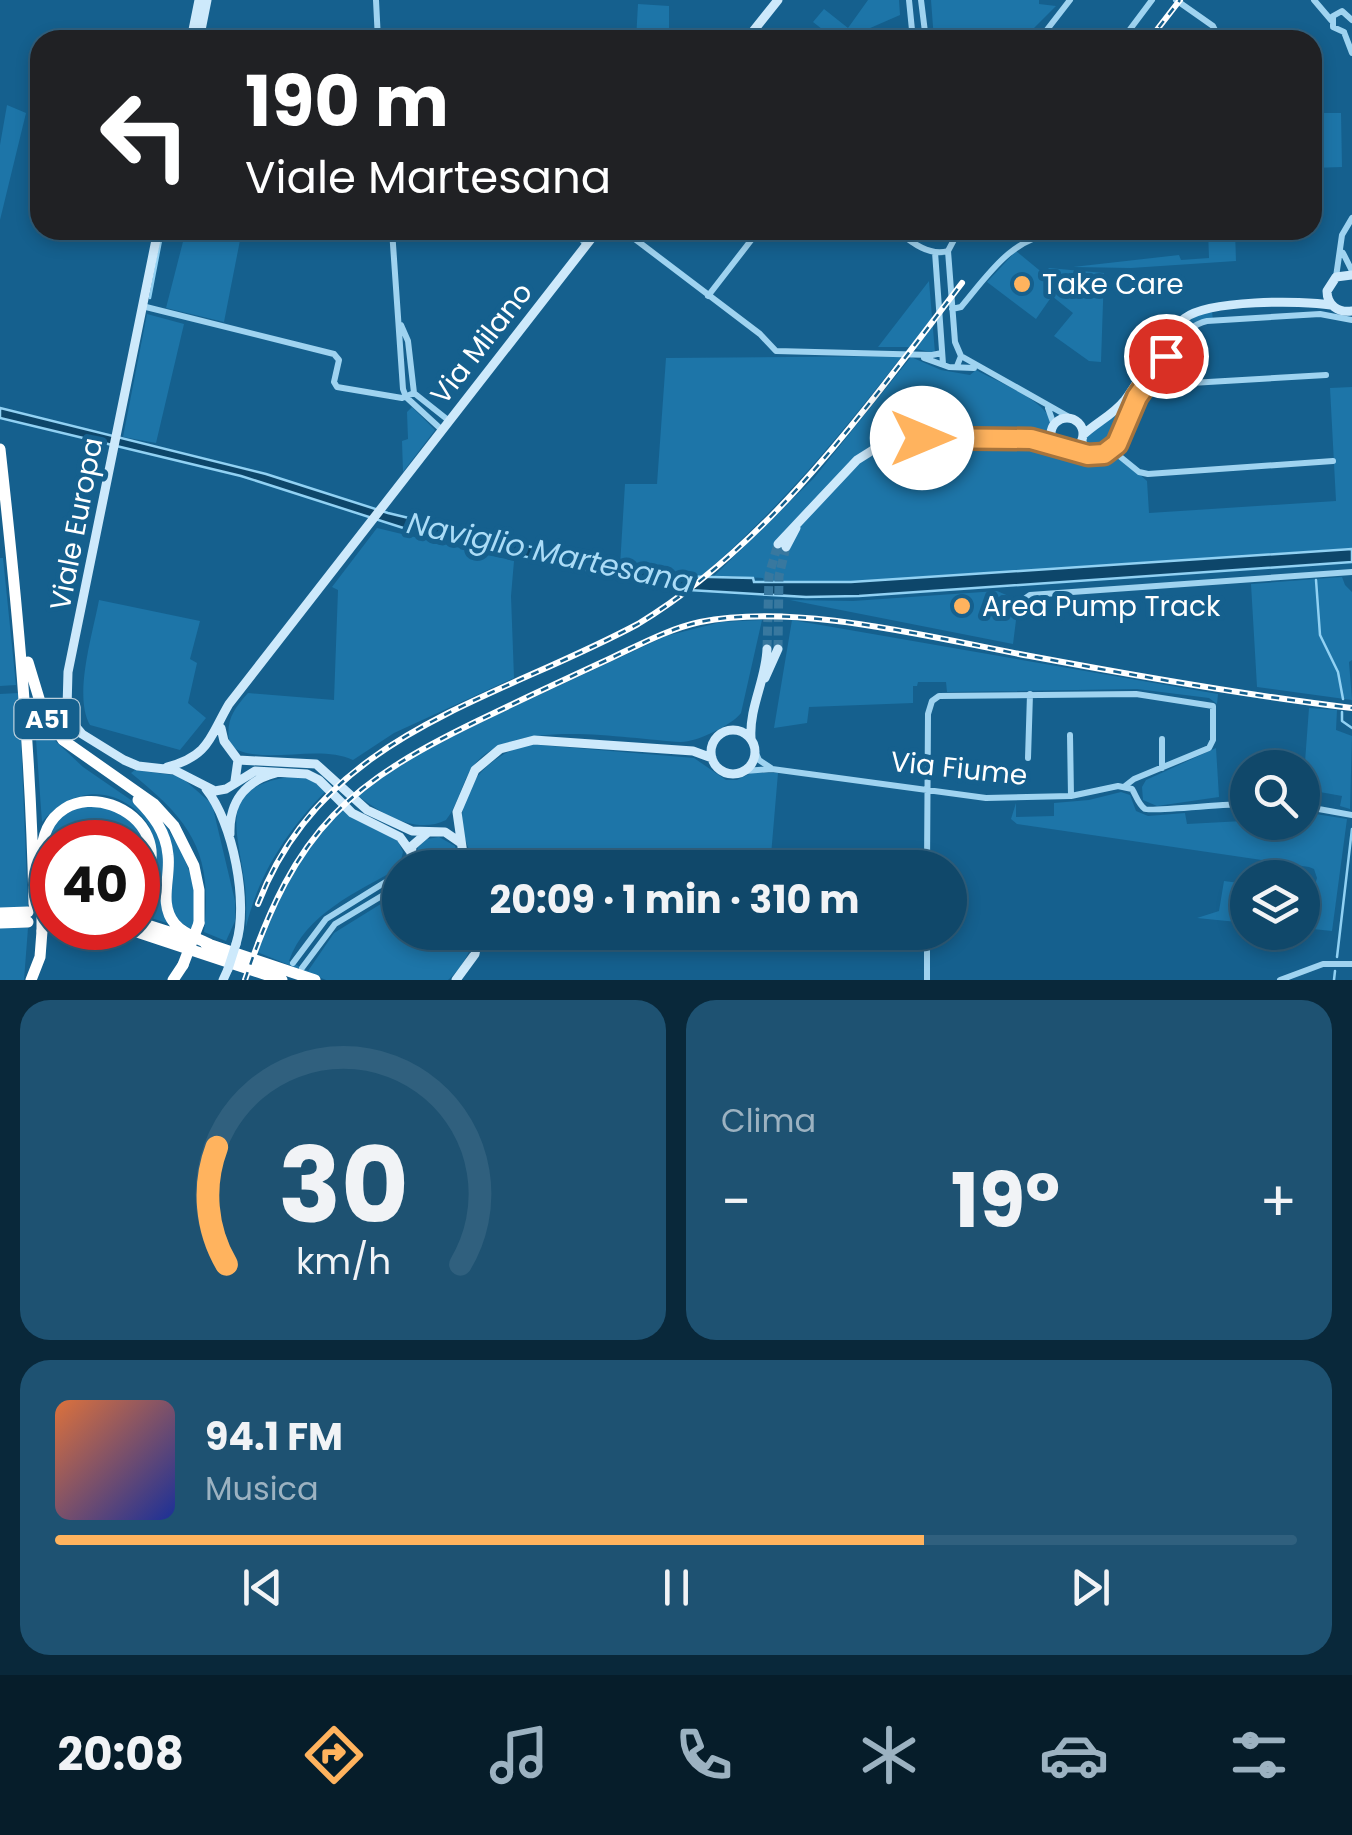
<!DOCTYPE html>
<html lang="it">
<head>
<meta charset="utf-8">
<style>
  :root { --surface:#10486a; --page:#1e5272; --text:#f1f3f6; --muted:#9cb2c1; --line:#30607e; --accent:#ffb35e }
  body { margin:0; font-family:Poppins,sans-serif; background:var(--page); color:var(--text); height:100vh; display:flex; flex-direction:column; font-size:38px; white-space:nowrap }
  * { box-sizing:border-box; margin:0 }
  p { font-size:32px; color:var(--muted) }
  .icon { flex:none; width:55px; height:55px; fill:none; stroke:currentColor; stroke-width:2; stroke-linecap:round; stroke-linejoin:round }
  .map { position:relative; height:980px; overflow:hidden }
  .panel { display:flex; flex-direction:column; gap:20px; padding:20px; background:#09283a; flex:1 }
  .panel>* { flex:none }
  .guide { position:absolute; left:30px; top:30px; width:1292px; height:210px; border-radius:30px; box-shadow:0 5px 15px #0003,0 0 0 2px var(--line); background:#202124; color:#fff; overflow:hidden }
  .controls { position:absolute; left:1230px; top:750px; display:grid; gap:20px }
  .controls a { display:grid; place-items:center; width:90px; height:90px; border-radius:50%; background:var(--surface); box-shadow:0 5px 15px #0003,0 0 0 2px var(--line); font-size:50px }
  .speed { position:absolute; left:30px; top:820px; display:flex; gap:20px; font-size:50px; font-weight:700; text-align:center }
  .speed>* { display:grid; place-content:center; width:130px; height:130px; border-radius:50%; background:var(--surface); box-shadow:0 5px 15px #0003,0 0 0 2px var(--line); line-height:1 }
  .speed .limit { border:15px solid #d22; background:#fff; color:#111 }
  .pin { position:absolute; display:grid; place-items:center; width:85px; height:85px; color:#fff; margin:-42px; border:5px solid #fff; border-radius:50%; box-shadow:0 2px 10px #0007 }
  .me { position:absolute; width:110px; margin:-55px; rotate:90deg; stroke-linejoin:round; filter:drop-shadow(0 0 8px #0008) }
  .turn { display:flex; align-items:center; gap:35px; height:210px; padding:0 50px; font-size:45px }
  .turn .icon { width:130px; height:130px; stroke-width:2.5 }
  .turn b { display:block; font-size:70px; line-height:85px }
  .big { font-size:75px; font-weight:700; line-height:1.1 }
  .panel .card { flex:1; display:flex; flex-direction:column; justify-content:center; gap:15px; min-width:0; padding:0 35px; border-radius:30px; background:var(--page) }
  .panel .dial { align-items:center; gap:0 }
  .dial svg { height:260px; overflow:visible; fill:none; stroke:var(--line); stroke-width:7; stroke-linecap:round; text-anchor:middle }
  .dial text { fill:var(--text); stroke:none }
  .song { display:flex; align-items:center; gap:30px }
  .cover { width:120px; height:120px; border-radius:15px; background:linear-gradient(135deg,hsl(20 70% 55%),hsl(230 70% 35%)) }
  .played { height:10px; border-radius:5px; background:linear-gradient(90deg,var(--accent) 70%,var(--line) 70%) }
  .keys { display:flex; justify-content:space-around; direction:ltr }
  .heat { display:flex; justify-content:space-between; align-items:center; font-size:55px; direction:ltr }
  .panel .tiles { flex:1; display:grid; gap:20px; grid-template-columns:1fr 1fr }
  .card:last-child { grid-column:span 2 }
  .trip { position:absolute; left:382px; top:850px; width:585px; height:100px; border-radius:50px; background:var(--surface); box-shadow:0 5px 15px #0003,0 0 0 2px var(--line); font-weight:700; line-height:100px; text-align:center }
  .tab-bar { display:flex; height:160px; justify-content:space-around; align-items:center; background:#061d2a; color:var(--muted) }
  .tab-bar .icon { width:70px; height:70px }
  .tab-bar .current { color:var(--accent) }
  .tab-bar b { font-size:45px; color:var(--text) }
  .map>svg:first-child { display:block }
  .green { fill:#1d75a8 }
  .water { fill:#0d466a; stroke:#91d1f3; stroke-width:2.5 }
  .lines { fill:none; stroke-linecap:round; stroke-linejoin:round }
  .stream { stroke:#91d1f3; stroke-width:2.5 }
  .secondary-tunnel { stroke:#38789f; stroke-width:9; stroke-dasharray:9 4.5; stroke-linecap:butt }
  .street { stroke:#9fd3f0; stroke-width:6 }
  .secondary { stroke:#cde9fb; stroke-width:9 }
  .highway { stroke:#fff; stroke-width:11 }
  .rail-casing { stroke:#fff; stroke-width:6 }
  .rail { stroke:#15608e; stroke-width:2.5; stroke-dasharray:8; stroke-linecap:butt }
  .secondary-bridge { stroke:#cde9fb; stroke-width:9 }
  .highway-bridge { stroke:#fff; stroke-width:11 }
  .route-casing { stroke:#a6743d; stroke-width:25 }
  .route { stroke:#ffb35e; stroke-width:18 }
  .poi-dot { fill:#ffb35e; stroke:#15608e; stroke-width:4 }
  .labels { text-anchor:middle; stroke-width:10; stroke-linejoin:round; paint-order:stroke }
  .shield { fill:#15608e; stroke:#b9cfdd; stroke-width:2.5 }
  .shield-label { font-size:25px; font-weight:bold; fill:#fff }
  .poi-label { font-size:28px; fill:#fff; stroke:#15608e; text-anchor:start }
  .street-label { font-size:28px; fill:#fff; stroke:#15608e }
  .water-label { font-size:30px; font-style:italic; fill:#abdcf7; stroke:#15608e }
</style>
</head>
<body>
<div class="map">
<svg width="1352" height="980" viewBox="0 0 1352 980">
  <rect width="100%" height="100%" fill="#15608e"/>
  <!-- green -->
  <path class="green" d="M 868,0 L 899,0 L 900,15 L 845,39 L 842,38 L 845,33 L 836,40 L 813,22 L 824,9 L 848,28 Z
    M 931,0 L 1039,0 L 1039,4 L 1056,6 L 1022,40 L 934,40 Z
    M 638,4 L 669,6 L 669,29 L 728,30 L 729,40 L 636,40 Z
    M 7,105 L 26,113 L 0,220 L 0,145 Z
    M 1312,113 L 1341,113 L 1342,167 L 1313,168 Z
    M 186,230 L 242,230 L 224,322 L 166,308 Z
    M 1208,230 L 1235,230 L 1236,261 L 1131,268 L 1073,267 L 1179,255 L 1181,260 L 1209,258 Z
    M 1016,251 L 1044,274 L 1049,268 L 1104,273 L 1101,362 L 1089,361 L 1054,336 L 1073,313 L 1052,296 L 1036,319 L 987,282 Z
    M 929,281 L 935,353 L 907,347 L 878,347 Z
    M 1212,311 L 1213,321 L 1186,330 L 1137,397 L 1112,450 L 1147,481 L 1149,513 L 1336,501 L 1330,388 L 1352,387 L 1352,548 L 973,575 L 851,582 L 764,582 L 763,578 L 729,576 L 725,579 L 711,579 L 814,478 L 911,357 L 941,370 L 970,375 L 976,370 C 997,382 1062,406 1051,433 L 1056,446 L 1091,455 L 1082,439 L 1114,412 L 1185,319 Z
    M 147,314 L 184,324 L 156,443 L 123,437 Z
    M 902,356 C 840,436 776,513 699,578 L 620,566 L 625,484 L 657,484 L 666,358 Z
    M 412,407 L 435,430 L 403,472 L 402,441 L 408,439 L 407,412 Z
    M 377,528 L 514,561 L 511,596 L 514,678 L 394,733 L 353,760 C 317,743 262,767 230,746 C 225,722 232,711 248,693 L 334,700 L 338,590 L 332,587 Z
    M 0,558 L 3,558 L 16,685 L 0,686 Z
    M 1342,577 L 1345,585 L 1352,592 L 1352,660 L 1349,662 L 1352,700 L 1257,687 L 1251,584 Z
    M 997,591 L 1011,597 L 1017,612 L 1013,644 L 790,600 L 853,601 Z
    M 99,600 L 200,621 L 190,659 L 197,663 L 188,703 L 206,718 L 180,750 L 90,725 C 73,696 93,633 99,600 Z
    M 762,620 L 741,713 C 732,725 697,742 681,742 C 623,739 513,716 474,765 C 461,782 459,804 446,820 C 416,835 382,814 357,795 L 397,765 L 438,742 L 666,636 L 721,622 Z
    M 792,620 L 1218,694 L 1217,704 L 1209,698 L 1137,689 L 947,692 L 946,682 L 918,682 L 917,686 L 913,686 L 913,703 L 809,707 L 807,723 L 774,728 Z
    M 19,693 L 28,907 L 0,908 L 0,694 Z
    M 1309,708 L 1337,710 L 1336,730 L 1352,736 L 1350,809 L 1340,806 L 1342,796 L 1303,789 Z
    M 34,712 L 48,734 L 83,767 L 144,809 L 166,850 L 161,900 L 167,923 L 138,914 C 138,886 157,866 153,838 C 151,825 142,815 132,807 C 100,784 66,794 42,822 Z
    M 528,744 L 694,758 L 726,780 L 737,780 L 751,773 L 778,773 L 770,867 L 472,867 C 473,853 465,844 463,830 C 456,786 491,755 528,744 Z
    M 1216,748 L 1219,797 L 1157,806 L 1143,800 L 1142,787 L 1146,780 Z
    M 135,770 L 180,776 L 212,804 L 235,901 L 235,921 L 226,941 L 204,932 C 213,853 192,822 131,773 Z
    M 295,776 L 306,777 L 327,790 C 288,829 259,873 246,927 C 246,911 247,895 244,879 C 236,823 218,786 295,776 Z
    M 1121,792 L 1130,795 L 1136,811 L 1148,816 L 1185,813 L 1187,824 L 1243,821 L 1244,811 L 1247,811 L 1248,822 L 1302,822 L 1303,812 L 1347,819 L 1332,931 L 1303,928 L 1303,892 L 1314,888 L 1317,878 L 1314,869 L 1309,867 L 1017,824 L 1011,819 L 1016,803 L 1016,817 L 1054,816 L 1054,803 L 1089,800 Z
    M 85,804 C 97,807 113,808 124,814 C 152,827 148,861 138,884 L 138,842 L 52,842 L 52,906 L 44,906 L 46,840 L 55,820 Z
    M 342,809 L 390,835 L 398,841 L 403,852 L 399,868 C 357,892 305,914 289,961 L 308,971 L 334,933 L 400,892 L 400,932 L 474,933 C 472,951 462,968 448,980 L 326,980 L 257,952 C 277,897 302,852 342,809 Z
    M 159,817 C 182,846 204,890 192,929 C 157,913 178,884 173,856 C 171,843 164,829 159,817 Z
    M 439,837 L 455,846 L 459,867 L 414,868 L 418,847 L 427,839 Z
    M 1224,881 L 1247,884 L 1247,923 L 1197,918 L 1219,911 Z
    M 0,928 L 28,928 L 24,980 L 0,980 Z"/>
  <!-- water -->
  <path class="water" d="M 0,408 L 266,474 L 388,513 L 517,544 L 669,576 L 753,578 L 754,582 L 851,582 L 1352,549 L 1352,562 L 859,596 L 806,597 L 672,589 L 419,533 L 241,476 L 0,418 Z"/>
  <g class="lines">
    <!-- stream -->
    <path class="stream" d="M 150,298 L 163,230
      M 1316,580 L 1320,635 L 1338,672 L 1343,699
      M 1342,712 L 1342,721 L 1352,728
      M 1337,957 L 1352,829
      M 1334,980 L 1335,971"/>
    <!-- secondary-tunnel -->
    <path class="secondary-tunnel" d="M 767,649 L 769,575 L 778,544
      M 778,649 L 779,576 L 786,547"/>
    <!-- street -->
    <path class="street" d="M 376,0 L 378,40
      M 909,0 L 913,40
      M 921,0 L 926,40
      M 1176,0 L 1213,26 L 1220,40
      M 1314,0 L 1331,20
      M 1344,32 L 1333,27 L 1333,16 L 1342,11 L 1352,20
      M 1344,32 L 1352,53
      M 1039,40 L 1070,0
      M 1122,40 L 1152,0
      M 392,230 L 403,389 L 406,397 L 442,430
      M 575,230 L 586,245
      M 623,230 L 760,334 L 776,351 L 932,355 L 942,353
      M 896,230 C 910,241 929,257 948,251
      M 907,238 L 920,239 L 925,236
      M 948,251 L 955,342 L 961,356 L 957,366
      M 948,251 L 956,236 L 965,230
      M 935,252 L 943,364
      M 1343,253 L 1352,271
      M 1336,277 L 1342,235 L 1352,218
      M 708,296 L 759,230
      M 142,306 L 334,354 L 339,360 L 334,382 L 337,387 L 402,398 L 414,393
      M 952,309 L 961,307 C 988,275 1012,237 1056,233
      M 401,325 L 408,341 L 414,393 L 448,420
      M 961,356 L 1071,418
      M 924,358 L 949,367 L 974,368
      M 1152,377 L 1174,384 L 1326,375
      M 1048,408 L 1054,425
      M 1082,439 L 1090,453
      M 1071,449 L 1095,456 L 1114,448 C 1123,434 1127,418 1134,403 C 1145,379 1180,326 1207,321 L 1320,314 L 1352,320
      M 1112,450 L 1139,472 L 1148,474 L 1333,461
      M 1020,602 L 1030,595 L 1352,572
      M 1070,735 L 1071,796
      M 1162,739 L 1162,768
      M 755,751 L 759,760 L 771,768
      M 1028,758 L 1030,694
      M 745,771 L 772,769 L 986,798 L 1071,796 L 1118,786 L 1132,789 C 1136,795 1138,804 1145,809 C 1150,812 1232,803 1248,804
      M 1302,806 L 1352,815
      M 927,868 L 928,714 L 932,701 L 939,696 L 1136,694 L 1213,706 L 1213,740 L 1209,748 L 1134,779 L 1125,786
      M 927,932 L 927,980
      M 293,963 L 326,919 L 400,873
      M 302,968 L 335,924 L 400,885
      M 1280,980 L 1323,964 L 1352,964"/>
    <!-- secondary -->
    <path class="secondary" d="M 191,40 L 199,0
      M 199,40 L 207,0
      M 746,40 L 778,0
      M 158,230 L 68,672 L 67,708 L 71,721 L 82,734 L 124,760 L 138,766 L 174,770 L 215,791 L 226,789 L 255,771 L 307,774 L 319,780 L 352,813 L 400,837 L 410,851
      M 1352,275 L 1336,277 L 1327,291 C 1327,305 1338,313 1352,311
      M1051 434a16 16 0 1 1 32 0a16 16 0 1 1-32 0Z
      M 1083,435 C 1097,422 1113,415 1125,400 C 1143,376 1162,336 1185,318 C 1208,300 1301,300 1331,305
      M 778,544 L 857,460 L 884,443 L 922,438 L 1031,439 L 1056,445
      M 786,547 L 796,528
      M 765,678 L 778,649
      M 221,728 L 224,741 L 238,760 L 235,781
      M711 752a22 22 0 1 1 44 0a22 22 0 1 1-44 0Z
      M 751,738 C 749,707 766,680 767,649
      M 238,760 L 316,764 L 367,810 L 412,831 L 445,832 L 461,843
      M 167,767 C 210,756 210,736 229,704 L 598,230
      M 206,789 C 233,822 249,904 236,944
      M 230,834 C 229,802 245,781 276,773
      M 410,868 L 412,846 L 427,833
      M 465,868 L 457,812 L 475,770 L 500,749 L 534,740 L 693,751 L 712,758
      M 223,980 L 228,969
      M 456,980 L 475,954 L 479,932"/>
    <!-- highway -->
    <path class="highway" d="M 0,449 C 17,601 31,752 34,904
      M 28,662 L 41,705 L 63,740 L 154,804 L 174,826 L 194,866 L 199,890 L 199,923
      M 138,800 C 153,815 166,832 168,855 C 171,878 158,904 175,924 C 183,934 197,938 209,944
      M 41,860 C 42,754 196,809 138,891
      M 0,913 L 28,912
      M 138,922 L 188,938
      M 0,923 L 28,922
      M 125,928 L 282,980
      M 205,943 L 315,980
      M 31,980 L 40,957 L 42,931
      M 173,980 L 183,965"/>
    <!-- rail casing -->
    <g class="rail-casing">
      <path id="rail" d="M 1149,40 L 1180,0
        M 258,904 C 323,733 493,702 638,624 C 771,544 869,404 962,283
        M 245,980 C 296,827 348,782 492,714 C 531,695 570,677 609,659 C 639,645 668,629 700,622 C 797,602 933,638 1030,656 C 1137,676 1244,695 1352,708"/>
    </g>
    <!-- rail -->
    <use href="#rail" class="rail"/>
    <!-- secondary-bridge -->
    <path class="secondary-bridge" d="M 228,969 L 236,944"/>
    <!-- highway-bridge -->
    <path class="highway-bridge" d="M 42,904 L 42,931
      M 183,965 L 199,923"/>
  </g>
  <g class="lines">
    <!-- route casing -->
    <g class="route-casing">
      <path id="route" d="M 922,438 L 1031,439 L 1088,455 L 1104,454 L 1117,444 L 1137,397 L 1166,356"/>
    </g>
    <!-- route -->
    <use href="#route" class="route"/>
  </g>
  <!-- markers -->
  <g class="poi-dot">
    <circle cx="1022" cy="284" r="10"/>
    <circle cx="962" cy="606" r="10"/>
  </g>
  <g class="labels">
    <!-- shield labels -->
    <rect class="shield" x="14.5" y="699" width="65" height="40" rx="8"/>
    <g class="shield-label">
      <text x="47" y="728">A51</text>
    </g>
    <!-- poi labels -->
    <g class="poi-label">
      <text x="1042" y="294">Take Care</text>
      <text x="982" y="616">Area Pump Track</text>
    </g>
    <!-- street labels -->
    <g class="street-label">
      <text transform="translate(481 343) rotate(-52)" y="10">Via Milano</text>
      <text transform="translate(76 524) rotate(-79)" y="10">Viale Europa</text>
      <text transform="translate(959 768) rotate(6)" y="10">Via Fiume</text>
    </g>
    <!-- water labels -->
    <g class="water-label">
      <text transform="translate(550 553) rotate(12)" y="10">Naviglio Martesana</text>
    </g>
  </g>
</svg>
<div class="controls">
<a><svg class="icon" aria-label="search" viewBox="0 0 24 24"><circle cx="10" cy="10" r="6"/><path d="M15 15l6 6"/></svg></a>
<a><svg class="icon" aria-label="layers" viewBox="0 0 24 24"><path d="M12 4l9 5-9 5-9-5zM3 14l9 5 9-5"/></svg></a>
</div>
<div class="speed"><div class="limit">40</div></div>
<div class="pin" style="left:1166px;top:356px;background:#d93025"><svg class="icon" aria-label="arrive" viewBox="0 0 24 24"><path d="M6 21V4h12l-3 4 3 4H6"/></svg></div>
<svg class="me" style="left:922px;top:438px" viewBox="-20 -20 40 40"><circle r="19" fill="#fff"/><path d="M0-13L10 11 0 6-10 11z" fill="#ffb35e"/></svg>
<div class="trip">20:09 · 1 min · 310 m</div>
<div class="guide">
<div class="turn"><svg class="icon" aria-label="left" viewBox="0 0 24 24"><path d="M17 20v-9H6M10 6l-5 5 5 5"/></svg><div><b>190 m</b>Viale Martesana</div></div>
</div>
</div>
<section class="panel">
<div class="tiles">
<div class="card dial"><svg viewBox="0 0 100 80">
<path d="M14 69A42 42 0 1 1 86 69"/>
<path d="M14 69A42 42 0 0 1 11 33" stroke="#ffb35e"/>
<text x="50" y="56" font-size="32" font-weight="700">30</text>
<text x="50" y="72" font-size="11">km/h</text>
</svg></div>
<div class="card"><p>Clima</p>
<div class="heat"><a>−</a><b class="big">19°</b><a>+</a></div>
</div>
<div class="card">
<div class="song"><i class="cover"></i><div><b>94.1 FM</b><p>Musica</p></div></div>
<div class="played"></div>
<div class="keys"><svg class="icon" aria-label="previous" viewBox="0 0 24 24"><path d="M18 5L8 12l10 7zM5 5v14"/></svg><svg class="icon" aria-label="pause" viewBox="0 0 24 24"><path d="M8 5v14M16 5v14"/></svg><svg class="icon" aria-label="next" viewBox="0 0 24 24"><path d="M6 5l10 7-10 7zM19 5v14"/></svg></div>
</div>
</div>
</section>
<nav class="tab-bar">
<b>20:08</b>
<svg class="icon current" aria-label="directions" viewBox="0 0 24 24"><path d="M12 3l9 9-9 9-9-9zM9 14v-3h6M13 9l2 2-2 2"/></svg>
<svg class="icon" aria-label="music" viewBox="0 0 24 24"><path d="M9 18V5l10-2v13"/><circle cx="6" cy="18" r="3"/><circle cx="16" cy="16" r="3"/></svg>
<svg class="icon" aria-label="phone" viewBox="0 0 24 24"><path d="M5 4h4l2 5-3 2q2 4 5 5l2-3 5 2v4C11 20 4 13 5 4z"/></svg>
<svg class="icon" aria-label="climate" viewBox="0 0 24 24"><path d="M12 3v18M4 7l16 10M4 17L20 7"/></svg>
<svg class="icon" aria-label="car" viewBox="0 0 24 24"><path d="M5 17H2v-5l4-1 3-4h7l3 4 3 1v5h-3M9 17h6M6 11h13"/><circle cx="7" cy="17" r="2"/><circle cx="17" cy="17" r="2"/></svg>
<svg class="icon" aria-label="filters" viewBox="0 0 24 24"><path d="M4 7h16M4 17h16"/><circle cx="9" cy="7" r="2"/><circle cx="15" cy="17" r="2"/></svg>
</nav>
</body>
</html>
